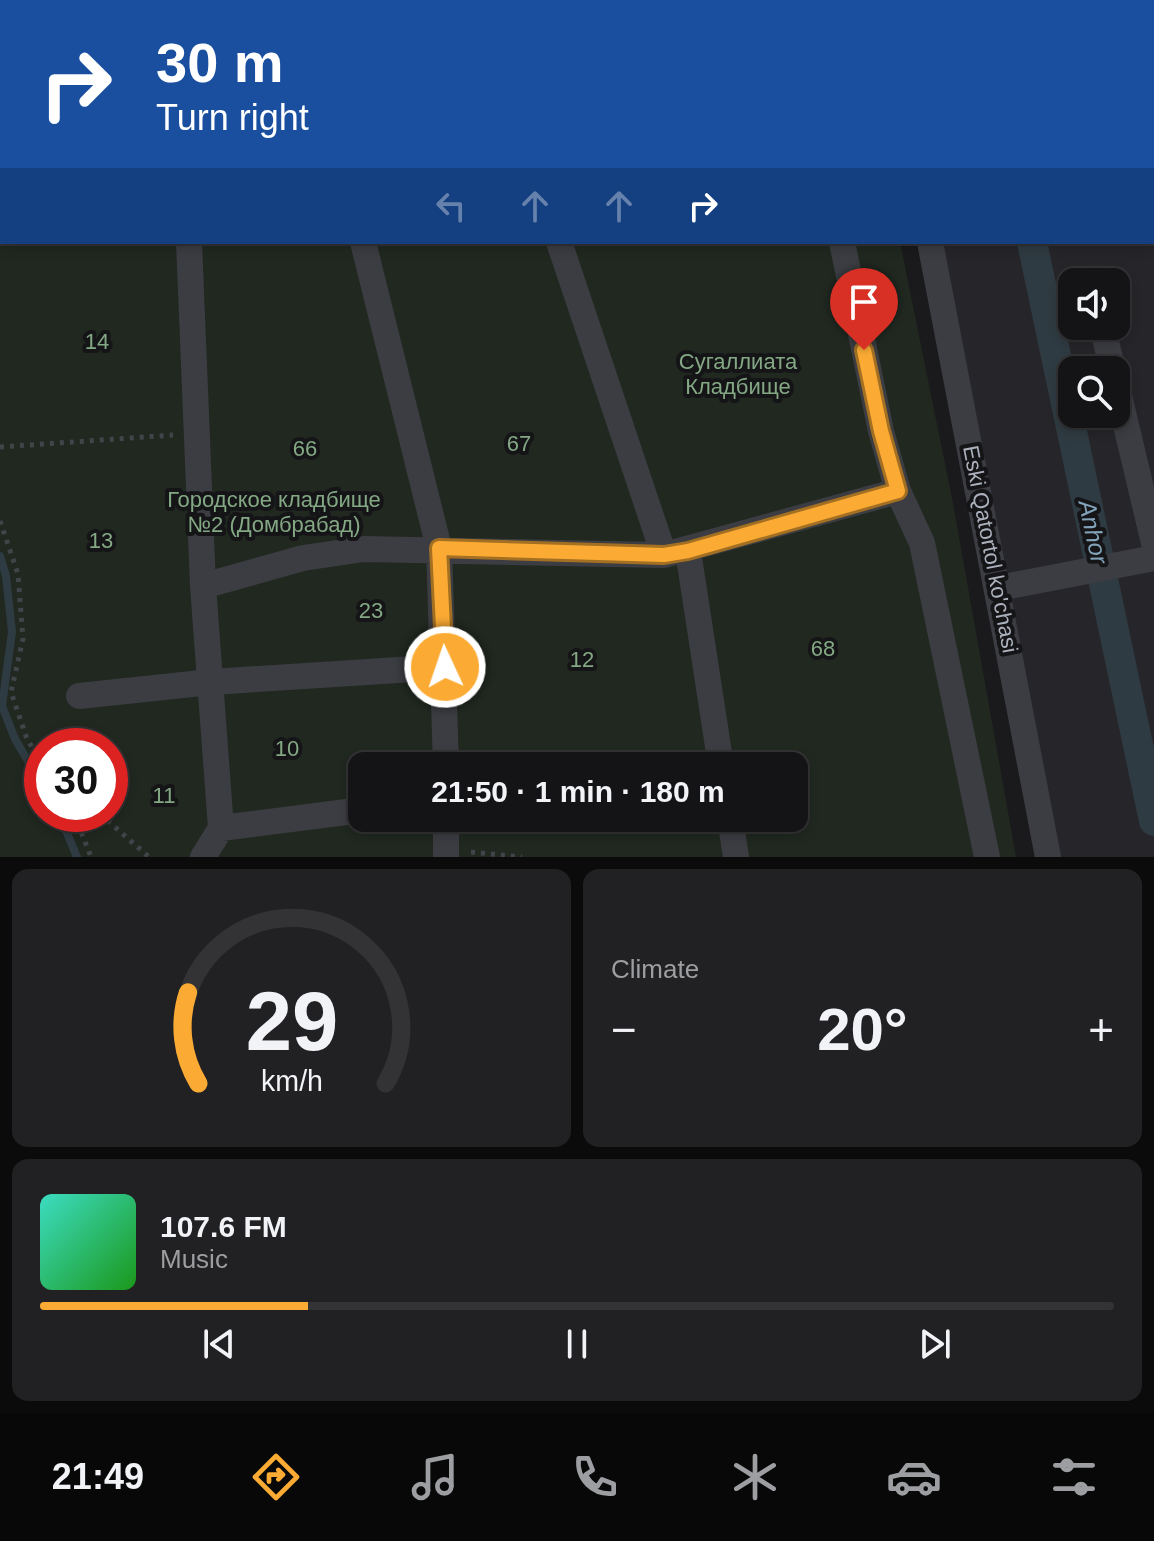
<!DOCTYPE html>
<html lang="en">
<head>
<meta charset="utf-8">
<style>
  :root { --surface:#141416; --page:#212123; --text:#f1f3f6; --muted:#9d9ea1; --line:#333335; --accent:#fbab34 }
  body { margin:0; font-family:Helvetica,sans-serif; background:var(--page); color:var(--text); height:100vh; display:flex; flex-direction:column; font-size:30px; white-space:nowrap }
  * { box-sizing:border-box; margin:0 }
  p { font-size:26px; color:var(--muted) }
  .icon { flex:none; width:44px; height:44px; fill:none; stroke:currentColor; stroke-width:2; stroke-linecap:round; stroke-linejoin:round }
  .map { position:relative; height:857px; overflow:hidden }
  .panel { display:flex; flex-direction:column; gap:12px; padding:12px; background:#0b0b0c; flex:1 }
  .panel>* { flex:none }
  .guide { position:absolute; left:0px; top:0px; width:1154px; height:244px; box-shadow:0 4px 12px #0003,0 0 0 2px var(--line); background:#1a4fa0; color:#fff; overflow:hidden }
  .tools { position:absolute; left:1058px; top:268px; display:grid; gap:16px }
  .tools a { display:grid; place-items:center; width:72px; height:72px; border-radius:16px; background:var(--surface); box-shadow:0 4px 12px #0003,0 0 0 2px var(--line); font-size:40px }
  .speed { position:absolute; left:24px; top:728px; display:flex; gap:16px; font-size:40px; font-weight:700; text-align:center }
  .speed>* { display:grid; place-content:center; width:104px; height:104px; border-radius:50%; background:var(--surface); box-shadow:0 4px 12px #0003,0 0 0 2px var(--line); line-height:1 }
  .speed .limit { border:12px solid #d22; background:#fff; color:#111 }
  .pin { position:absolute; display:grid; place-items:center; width:68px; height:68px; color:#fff; margin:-82px -34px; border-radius:50% 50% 50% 0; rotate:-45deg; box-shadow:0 0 8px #0007 }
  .pin .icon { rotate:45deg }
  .me { position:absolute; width:88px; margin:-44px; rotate:357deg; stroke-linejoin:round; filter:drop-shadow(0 0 6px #0008) }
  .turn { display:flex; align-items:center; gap:28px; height:168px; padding:0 24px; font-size:36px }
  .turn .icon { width:104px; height:104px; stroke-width:2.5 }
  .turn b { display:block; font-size:56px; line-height:68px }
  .lanes { display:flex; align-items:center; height:76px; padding:0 24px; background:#0003; justify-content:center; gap:40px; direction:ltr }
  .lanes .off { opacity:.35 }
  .big { font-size:60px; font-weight:800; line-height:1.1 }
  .panel .card { flex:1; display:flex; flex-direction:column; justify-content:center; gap:12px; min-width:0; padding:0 28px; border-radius:16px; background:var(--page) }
  .panel .dial { align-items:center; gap:0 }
  .dial svg { height:208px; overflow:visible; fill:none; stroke:var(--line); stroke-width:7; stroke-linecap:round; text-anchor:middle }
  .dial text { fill:var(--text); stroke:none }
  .song { display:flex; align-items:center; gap:24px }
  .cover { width:96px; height:96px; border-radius:12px; background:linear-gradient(135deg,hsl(170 70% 55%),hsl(120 70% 35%)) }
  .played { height:8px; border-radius:4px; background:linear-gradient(90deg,var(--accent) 25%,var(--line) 25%) }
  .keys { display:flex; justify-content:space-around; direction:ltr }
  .heat { display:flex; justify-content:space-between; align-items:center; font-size:44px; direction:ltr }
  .panel .tiles { flex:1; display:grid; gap:12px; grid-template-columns:1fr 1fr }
  .card:last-child { grid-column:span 2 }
  .trip { position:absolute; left:348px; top:752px; width:460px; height:80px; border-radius:16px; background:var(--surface); box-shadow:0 4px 12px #0003,0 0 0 2px var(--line); font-weight:800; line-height:80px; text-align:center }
  .tabs { display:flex; height:128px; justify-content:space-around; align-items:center; background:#080809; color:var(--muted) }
  .tabs .icon { width:56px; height:56px }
  .tabs .selected { color:var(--accent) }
  .tabs b { font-size:36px; color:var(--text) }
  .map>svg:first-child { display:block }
  .built { fill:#26262a; fill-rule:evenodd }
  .green { fill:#202820; fill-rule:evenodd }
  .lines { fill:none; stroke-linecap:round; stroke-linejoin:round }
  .stream { stroke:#2f3b42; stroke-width:8 }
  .canal { stroke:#2f3b42; stroke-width:30 }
  .path { stroke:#414449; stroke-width:5; stroke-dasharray:4 6; stroke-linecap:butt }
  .minor { stroke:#3b3d42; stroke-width:26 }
  .route-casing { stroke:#a36f22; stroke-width:20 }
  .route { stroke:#fbab34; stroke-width:14 }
  .labels { text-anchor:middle; stroke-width:8; stroke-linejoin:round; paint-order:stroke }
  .park-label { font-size:22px; fill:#83a883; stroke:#151518 }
  .street-label { font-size:22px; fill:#acb2bd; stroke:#151518 }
  .water-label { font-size:24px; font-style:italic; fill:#82a3b9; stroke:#151518 }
</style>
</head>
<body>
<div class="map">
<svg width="1154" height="857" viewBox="0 0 1154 857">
  <rect width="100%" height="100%" fill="#1a1a1d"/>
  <!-- built -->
  <path class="built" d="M 881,0 L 1154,0 L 1154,857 L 1048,857 L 930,242 L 1152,242 L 1152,2 ZM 1072,282 L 1116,282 L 1116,326 L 1072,326 ZM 1072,370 L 1116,370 L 1116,414 L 1072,414 Z"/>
  <!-- green -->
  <path class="green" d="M 0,0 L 851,0 L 2,2 L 2,242 L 900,242 L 953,503 L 1016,857 L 0,857 ZM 42,746 L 110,746 L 110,814 L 42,814 ZM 362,766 L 794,766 L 794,818 L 362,818 Z"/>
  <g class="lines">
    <!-- stream -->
    <path class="stream" d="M 0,556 L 6,576 L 12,632 L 2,706 L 15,739 L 42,785
      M 59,814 L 77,857"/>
    <!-- canal -->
    <path class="canal" d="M 1152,50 L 1154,47
      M 1032,242 L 1154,821"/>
    <!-- path -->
    <path class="path" d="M 574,0 L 575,2
      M 676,0 L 676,2
      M 520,2 L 529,0
      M 0,447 L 173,435
      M 0,521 L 18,574 L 23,639 L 11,692 L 27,739 L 42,763
      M 74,814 L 91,857
      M 100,814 L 149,857
      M 471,852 L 522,857"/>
    <!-- minor -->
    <path class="minor" d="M 116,0 L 116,2
      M 294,0 L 294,2
      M 479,0 L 480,2
      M 792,0 L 793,2
      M 881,0 L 881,2
      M 936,0 L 937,2
      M 983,2 L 983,0
      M 1090,2 L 1092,0
      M 0,192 L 2,192
      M 1152,193 L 1154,190
      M 1152,215 L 1154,217
      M 0,224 L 2,224
      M 189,242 L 203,586 L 221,828 L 203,857
      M 363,242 L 439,548 L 446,766
      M 559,242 L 664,555
      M 842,242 L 881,431 L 898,491 L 922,543 L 987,857
      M 930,242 L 1048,857
      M 1104,334 L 1113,370
      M 1116,383 L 1154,543
      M 688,551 L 721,766
      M 203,586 L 303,558 L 364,549 L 664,555 L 898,491
      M 999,588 L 1154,558
      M 79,696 L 211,682 L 445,667
      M 730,818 L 736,857
      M 221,828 L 362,810
      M 446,857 L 446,818"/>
  </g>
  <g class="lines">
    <!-- route casing -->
    <g class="route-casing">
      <path id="route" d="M 445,667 L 439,548 L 664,555 L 688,551 L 898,491 L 881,431 L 864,350"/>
    </g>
    <!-- route -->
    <use href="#route" class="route"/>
  </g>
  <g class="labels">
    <!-- park labels -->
    <g class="park-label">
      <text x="97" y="349">14</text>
      <text x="738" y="369">Сугаллиата<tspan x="738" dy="25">Кладбище</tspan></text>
      <text x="519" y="451">67</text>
      <text x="305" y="456">66</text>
      <text x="274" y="507">Городское кладбище<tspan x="274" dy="25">№2 (Домбрабад)</tspan></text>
      <text x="101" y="548">13</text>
      <text x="371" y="618">23</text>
      <text x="823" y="656">68</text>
      <text x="582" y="667">12</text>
      <text x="287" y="756">10</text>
      <text x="164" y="803">11</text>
    </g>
    <!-- street labels -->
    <g class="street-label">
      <text transform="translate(991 549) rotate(79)" y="8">Eski Qatortol ko'chasi</text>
    </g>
    <!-- water labels -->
    <g class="water-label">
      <text transform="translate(1093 532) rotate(78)" y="8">Anhor</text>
    </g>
  </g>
</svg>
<div class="tools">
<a><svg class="icon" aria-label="sound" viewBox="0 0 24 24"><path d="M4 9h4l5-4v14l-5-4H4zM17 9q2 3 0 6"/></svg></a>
<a><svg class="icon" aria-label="search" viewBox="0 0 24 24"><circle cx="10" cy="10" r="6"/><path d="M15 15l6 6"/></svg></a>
</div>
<div class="speed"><div class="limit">30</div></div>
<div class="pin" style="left:864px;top:350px;background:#d93025"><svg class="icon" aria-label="arrive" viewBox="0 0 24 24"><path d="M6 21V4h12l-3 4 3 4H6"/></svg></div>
<svg class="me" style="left:445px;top:667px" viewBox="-20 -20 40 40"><circle r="17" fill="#fbab34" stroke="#fff" stroke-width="3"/><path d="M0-11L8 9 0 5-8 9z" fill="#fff"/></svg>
<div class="trip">21:50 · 1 min · 180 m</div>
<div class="guide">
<div class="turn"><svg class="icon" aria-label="right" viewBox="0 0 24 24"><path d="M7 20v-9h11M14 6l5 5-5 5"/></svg><div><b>30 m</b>Turn right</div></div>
<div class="lanes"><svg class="icon off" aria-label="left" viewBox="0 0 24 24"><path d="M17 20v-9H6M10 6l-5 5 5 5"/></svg><svg class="icon off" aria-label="ahead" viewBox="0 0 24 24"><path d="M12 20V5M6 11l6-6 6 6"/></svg><svg class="icon off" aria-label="ahead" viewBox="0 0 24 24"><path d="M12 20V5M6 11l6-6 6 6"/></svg><svg class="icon" aria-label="right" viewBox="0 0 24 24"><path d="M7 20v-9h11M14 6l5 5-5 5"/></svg></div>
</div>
</div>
<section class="panel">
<div class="tiles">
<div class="card dial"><svg viewBox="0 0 100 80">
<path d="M14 69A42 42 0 1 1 86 69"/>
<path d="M14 69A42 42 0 0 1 10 34" stroke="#fbab34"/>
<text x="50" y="56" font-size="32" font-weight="700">29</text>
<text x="50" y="72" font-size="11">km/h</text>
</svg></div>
<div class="card"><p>Climate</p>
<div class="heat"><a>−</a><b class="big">20°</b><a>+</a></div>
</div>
<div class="card">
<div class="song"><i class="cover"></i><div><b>107.6 FM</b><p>Music</p></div></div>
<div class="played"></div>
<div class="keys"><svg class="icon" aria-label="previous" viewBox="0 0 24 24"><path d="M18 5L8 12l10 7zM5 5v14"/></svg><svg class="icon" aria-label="pause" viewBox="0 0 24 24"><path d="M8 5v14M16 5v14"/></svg><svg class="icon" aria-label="next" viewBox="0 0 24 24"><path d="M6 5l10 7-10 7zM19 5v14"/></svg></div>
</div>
</div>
</section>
<nav class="tabs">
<b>21:49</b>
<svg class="icon selected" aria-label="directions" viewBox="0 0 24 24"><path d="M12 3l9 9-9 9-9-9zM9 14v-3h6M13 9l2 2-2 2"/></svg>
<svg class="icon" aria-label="music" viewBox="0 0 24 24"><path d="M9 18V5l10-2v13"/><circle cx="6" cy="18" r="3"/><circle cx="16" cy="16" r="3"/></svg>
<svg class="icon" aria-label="phone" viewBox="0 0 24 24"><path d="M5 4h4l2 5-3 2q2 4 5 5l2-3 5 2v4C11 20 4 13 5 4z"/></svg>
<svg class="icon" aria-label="climate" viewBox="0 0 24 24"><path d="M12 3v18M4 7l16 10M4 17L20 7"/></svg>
<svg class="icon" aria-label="car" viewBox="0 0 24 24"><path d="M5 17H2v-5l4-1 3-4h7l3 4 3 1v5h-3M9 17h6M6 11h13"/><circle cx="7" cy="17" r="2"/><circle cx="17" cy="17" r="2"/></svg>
<svg class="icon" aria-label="filters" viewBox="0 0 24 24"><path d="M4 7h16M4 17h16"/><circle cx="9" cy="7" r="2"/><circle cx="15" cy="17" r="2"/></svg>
</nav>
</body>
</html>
